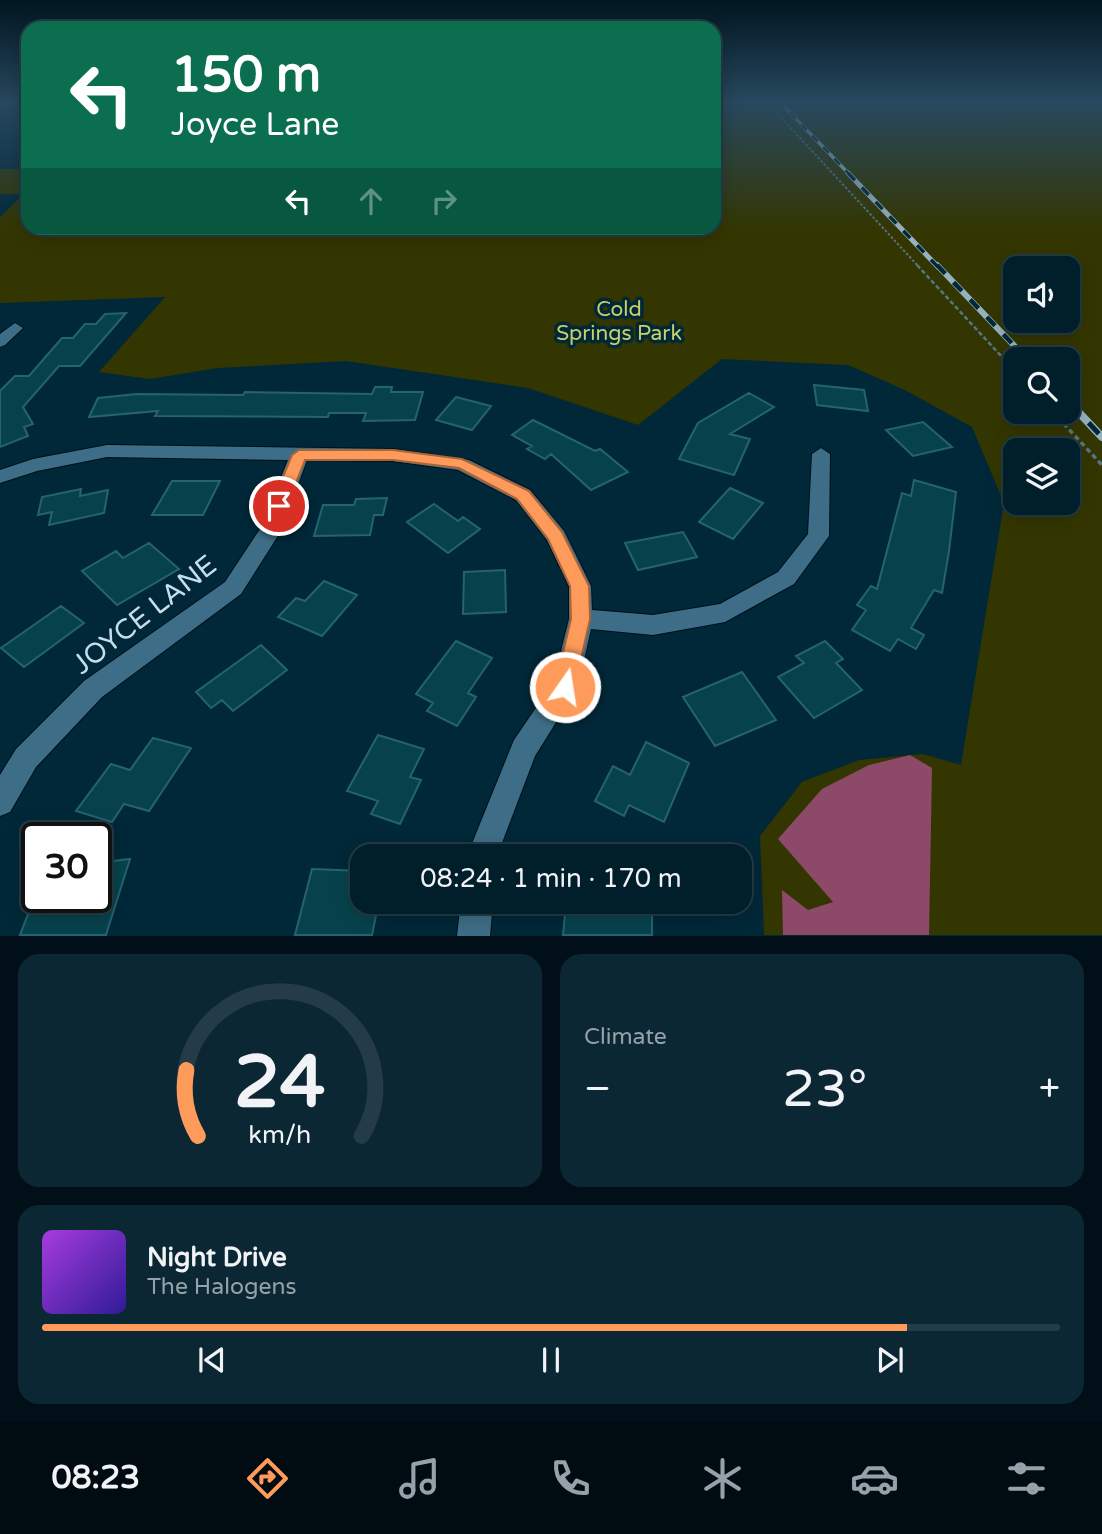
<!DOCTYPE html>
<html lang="en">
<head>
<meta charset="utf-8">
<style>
  :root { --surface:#011e2b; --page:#0b2733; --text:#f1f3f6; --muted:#96a2a9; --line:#233c47; --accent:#ff9b5a }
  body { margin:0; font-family:"Varela Round",sans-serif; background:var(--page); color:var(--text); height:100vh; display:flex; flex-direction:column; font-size:26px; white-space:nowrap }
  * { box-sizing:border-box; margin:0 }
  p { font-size:23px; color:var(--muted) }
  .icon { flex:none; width:38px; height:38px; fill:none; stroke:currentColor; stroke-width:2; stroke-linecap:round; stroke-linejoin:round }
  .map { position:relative; height:936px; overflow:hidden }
  .details { display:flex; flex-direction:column; gap:18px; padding:18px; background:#011018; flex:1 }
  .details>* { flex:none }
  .top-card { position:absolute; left:21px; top:21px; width:700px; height:214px; border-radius:21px; box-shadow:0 4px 18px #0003,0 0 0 2px var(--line); background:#0b6e4f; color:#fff; overflow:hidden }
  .buttons { position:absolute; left:1003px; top:256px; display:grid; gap:14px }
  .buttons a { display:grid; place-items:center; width:77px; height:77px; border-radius:14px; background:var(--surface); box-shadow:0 4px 18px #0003,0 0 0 2px var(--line); font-size:35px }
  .speed { position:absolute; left:21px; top:822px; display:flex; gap:14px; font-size:35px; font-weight:700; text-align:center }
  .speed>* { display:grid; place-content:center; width:91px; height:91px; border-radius:50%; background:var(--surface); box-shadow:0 4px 18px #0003,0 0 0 2px var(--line); line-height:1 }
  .speed .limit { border:4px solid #111; border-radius:10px; background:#fff; color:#111 }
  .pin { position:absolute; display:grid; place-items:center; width:60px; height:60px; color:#fff; margin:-30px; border:4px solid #fff; border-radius:50%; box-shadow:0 2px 7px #0007 }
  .me { position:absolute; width:77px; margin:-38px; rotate:13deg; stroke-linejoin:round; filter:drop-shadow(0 0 5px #0008) }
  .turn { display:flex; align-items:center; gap:24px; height:147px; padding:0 35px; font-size:32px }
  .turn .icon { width:91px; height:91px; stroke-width:2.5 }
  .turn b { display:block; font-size:49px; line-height:60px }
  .lanes { display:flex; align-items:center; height:66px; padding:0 35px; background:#0003; justify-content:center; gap:35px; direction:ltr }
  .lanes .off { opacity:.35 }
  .big { font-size:52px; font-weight:600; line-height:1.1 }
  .details .widget { flex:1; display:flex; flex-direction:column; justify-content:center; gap:10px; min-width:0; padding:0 24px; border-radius:21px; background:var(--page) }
  .details .dial { align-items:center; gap:0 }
  .dial svg { height:182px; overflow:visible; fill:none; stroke:var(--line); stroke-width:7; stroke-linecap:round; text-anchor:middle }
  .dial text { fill:var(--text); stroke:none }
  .song { display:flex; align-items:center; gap:21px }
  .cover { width:84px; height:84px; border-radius:10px; background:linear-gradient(135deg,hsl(280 70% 55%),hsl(250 70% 35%)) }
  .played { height:7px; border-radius:4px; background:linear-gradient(90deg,var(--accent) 85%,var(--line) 85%) }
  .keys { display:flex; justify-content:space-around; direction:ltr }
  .heat { display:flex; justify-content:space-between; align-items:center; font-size:38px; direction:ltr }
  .details .tiles { flex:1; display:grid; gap:18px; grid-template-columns:1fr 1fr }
  .widget:last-child { grid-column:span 2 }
  .trip { position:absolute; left:350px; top:844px; width:402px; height:70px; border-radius:21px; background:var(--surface); box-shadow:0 4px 18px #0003,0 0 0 2px var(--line); font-weight:600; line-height:70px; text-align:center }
  .tab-bar { display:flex; height:112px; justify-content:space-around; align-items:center; background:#000c11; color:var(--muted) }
  .tab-bar .icon { width:49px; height:49px }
  .tab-bar .on { color:var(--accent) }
  .tab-bar b { font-size:32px; color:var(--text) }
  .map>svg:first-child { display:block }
  .green { fill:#343601; fill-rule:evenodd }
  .water { fill:#8c4a68 }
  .building { fill:#07424c; stroke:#24636f; stroke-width:2 }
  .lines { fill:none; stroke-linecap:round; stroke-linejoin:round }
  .minor-casing { stroke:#00101b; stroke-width:2 }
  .path-far2 { stroke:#557685; stroke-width:2; stroke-dasharray:2.5 2; stroke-linecap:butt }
  .path-far1 { stroke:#557685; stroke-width:2.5; stroke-dasharray:4.5 2.5; stroke-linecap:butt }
  .path { stroke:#557685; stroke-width:3.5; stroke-dasharray:5 3.5; stroke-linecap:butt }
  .minor { fill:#3e6e87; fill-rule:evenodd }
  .rail-far3-casing { stroke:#95b2c0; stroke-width:3.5 }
  .rail-far2-casing { stroke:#95b2c0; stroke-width:5 }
  .rail-far1-casing { stroke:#95b2c0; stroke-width:6 }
  .rail-casing { stroke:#95b2c0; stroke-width:8 }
  .rail-far3 { stroke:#012839; stroke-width:2.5; stroke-dasharray:8; stroke-linecap:butt }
  .rail-far2 { stroke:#012839; stroke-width:3.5; stroke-dasharray:10; stroke-linecap:butt }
  .rail-far1 { stroke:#012839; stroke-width:4.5; stroke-dasharray:12; stroke-linecap:butt }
  .rail { stroke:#012839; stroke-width:5; stroke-dasharray:15; stroke-linecap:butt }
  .route { fill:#ff9b5a; stroke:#a6653a; stroke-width:2 }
  .labels { text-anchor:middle; stroke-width:7; stroke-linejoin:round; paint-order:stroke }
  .far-park-label { font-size:21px; fill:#c9d06a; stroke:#012839 }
  .near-street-label { font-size:28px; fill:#c5deeb; stroke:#012839 }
</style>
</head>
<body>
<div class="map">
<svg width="1102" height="936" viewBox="0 0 1102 936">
  <rect width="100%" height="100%" fill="#012839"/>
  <!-- green -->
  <path class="green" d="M 714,101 L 1102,101 L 1102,935 L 764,935 L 760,836 L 802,782 L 859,760 L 923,754 L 961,765 L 1004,503 L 972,427 L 905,390 L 848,365 L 722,359 L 638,425 L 528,388 L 346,361 L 217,368 L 150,379 L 99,372 L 165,297 L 0,303 L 0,217 L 24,194 L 0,194 L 0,169 L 28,169 L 28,228 L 714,228 ZM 1015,268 L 1068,268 L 1068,320 L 1015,320 ZM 1015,359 L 1068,359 L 1068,411 L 1015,411 ZM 1015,450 L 1068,450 L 1068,502 L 1015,502 Z"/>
  <!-- water -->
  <path class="water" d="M 910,755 L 932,768 L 929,935 L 783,935 L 782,890 L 808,910 L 833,902 L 778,839 L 822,789 L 869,765 Z"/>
  <!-- building -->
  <path class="building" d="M 126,313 L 80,366 L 59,366 L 23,407 L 33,424 L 24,427 L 28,436 L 0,447 L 0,391 L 15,376 L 29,376 L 62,338 L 73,338 L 85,324 L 96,324 L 105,314 Z
    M 814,385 L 864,390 L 868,411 L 817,405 Z
    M 375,387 L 392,387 L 391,392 L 423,392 L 415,420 L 363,421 L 366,413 L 329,413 L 328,417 L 155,416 L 158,411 L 89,417 L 98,398 L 137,394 L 243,395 L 245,392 L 372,394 Z
    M 749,393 L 774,407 L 730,434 L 750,439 L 734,475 L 679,459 L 698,423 Z
    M 456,397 L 491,406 L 472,430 L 436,420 Z
    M 533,420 L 595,451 L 600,449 L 628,472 L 591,490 L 551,454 L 545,459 L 527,449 L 532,446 L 512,435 Z
    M 923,422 L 952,447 L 913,456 L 886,430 Z
    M 914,480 L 956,492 L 949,551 L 942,593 L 934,590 L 911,628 L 924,635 L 916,649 L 898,639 L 890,651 L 852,630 L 866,610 L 857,605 L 871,586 L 877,589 L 902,493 L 911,496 Z
    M 172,481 L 220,481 L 203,515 L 152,515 Z
    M 730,488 L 763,503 L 733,539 L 699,522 Z
    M 81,489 L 80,496 L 108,490 L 104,513 L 49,525 L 52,512 L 38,515 L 42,497 Z
    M 387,498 L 383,515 L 374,515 L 370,535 L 314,536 L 323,505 L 354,505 L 356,499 Z
    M 434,504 L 458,521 L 463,517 L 480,529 L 448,553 L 407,522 Z
    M 683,532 L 697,557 L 638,570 L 625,543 Z
    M 149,543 L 179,569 L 117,605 L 82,571 L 116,551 L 123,558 Z
    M 505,570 L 506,612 L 463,614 L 464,572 Z
    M 324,581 L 357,595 L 322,636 L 278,617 L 296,598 L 305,601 Z
    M 61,606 L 84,623 L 24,667 L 1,648 Z
    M 456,641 L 492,658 L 468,693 L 476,697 L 457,726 L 427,711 L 433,703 L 416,694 Z
    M 825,641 L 843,659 L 836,663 L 862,690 L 814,718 L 778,677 L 804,663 L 796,656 Z
    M 261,645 L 287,670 L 233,711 L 222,700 L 211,708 L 196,692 Z
    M 742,672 L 776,720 L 715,746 L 683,697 Z
    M 378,735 L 424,749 L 410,777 L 421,780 L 400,824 L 371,814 L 378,801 L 347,791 Z
    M 153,738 L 191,748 L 149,811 L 124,804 L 112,822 L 76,811 L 111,764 L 130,770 Z
    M 646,742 L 689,763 L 664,822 L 629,805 L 624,816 L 595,801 L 613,766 L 630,775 Z
    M 130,859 L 106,935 L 20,935 L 30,909 L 61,906 L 64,898 L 96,898 L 96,863 Z
    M 312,869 L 362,871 L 362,901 L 379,901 L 372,935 L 295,935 Z
    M 596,901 L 652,901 L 652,935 L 563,935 L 566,904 L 595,907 Z"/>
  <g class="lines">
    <!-- minor casing -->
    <g class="minor-casing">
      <path id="minor" d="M 15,323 L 23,328 L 5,345 L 0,347 L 0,334 Z
        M 107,445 L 393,449 L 469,460 L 530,490 L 564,531 L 591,586 L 592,610 L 653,615 L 720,604 L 778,572 L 808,534 L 812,454 L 821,448 L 830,454 L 829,536 L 794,584 L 725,622 L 653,635 L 591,629 L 578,687 L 535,756 L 497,856 L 467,856 L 514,740 L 553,683 L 569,619 L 569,586 L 547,540 L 516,500 L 458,470 L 393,461 L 307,460 L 281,531 L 241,594 L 102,697 L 36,767 L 10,812 L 0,816 L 0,775 L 16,749 L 84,681 L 225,582 L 260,529 L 288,460 L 107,457 L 37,471 L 0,483 L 0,470 L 33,459 Z
        M 461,901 L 493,901 L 490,936 L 457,936 Z"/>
    </g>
    <!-- path-far2 -->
    <path class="path-far2" d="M 766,101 L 919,267"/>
    <!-- path-far1 -->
    <path class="path-far1" d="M 917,265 L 1015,371"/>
    <!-- path -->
    <path class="path" d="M 1052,411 L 1102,465"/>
    <!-- minor -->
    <use href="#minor" class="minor"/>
    <!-- rail-far3 casing -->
    <g class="rail-far3-casing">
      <path id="rail-far3" d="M 779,101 L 850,175"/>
    </g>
    <!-- rail-far2 casing -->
    <g class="rail-far2-casing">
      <path id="rail-far2" d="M 848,173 L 938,267"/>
    </g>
    <!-- rail-far1 casing -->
    <g class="rail-far1-casing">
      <path id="rail-far1" d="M 937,265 L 1027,359"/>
    </g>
    <!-- rail casing -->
    <g class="rail-casing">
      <path id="rail" d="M 1068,401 L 1102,437"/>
    </g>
    <!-- rail-far3 -->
    <use href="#rail-far3" class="rail-far3"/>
    <!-- rail-far2 -->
    <use href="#rail-far2" class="rail-far2"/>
    <!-- rail-far1 -->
    <use href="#rail-far1" class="rail-far1"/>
    <!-- rail -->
    <use href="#rail" class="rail"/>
  </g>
  <!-- sky -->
  <linearGradient id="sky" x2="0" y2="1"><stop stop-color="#01161f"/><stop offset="0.44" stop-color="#27485f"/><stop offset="1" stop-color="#27485f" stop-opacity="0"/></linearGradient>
  <rect width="1102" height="232" fill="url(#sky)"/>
  <!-- route -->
  <path class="route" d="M 299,450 L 393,450 L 462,459 L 529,491 L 562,532 L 589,586 L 590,619 L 573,694 L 565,697 L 558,694 L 555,687 L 571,619 L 570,586 L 548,539 L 517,499 L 459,468 L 393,460 L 305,460 L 285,510 L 274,510 L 271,506 L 292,455 Z"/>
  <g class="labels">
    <!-- far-park labels -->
    <g class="far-park-label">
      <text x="619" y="316">Cold<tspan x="619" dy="24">Springs Park</tspan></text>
    </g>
    <!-- near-street labels -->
    <g class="near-street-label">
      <text transform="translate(144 614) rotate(-38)" y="10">JOYCE LANE</text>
    </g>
  </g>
</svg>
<div class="buttons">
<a><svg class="icon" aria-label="sound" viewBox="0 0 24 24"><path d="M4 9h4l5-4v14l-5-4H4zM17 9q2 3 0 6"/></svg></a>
<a><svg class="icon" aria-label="search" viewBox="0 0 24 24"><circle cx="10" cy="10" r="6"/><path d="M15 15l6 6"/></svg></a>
<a><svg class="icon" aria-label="layers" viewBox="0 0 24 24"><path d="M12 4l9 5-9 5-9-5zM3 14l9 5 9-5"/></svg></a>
</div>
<div class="speed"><div class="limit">30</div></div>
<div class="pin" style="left:279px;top:506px;background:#d93025"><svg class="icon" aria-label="arrive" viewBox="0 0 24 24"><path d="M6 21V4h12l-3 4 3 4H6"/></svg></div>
<svg class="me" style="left:565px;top:687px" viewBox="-20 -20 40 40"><circle r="17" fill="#ff9b5a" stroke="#fff" stroke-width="3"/><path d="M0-11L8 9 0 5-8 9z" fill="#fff"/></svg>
<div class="trip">08:24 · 1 min · 170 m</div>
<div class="top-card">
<div class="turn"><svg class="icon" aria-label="left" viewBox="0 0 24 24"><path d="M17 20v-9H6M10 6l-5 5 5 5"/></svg><div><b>150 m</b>Joyce Lane</div></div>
<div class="lanes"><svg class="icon" aria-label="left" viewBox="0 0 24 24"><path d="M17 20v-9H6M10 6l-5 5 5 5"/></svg><svg class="icon off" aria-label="ahead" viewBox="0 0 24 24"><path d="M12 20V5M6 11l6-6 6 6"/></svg><svg class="icon off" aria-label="right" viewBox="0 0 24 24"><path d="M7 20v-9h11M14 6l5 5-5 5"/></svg></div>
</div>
</div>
<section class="details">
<div class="tiles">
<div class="widget dial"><svg viewBox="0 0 100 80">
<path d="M14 69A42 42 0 1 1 86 69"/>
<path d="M14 69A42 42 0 0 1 9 40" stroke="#ff9b5a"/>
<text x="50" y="56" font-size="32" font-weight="700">24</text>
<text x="50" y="72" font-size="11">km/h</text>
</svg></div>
<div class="widget"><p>Climate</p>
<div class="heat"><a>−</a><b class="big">23°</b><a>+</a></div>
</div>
<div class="widget">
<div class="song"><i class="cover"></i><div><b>Night Drive</b><p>The Halogens</p></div></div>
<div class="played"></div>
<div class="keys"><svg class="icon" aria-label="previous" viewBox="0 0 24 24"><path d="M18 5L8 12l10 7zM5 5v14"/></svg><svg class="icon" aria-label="pause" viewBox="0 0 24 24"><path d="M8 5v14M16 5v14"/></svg><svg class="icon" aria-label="next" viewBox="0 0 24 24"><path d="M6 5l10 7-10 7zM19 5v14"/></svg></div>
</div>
</div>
</section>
<nav class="tab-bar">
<b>08:23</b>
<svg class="icon on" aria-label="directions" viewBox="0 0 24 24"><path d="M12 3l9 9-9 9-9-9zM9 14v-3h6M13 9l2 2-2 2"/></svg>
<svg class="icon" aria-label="music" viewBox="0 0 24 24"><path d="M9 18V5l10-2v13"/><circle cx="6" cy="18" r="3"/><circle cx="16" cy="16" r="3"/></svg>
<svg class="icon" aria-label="phone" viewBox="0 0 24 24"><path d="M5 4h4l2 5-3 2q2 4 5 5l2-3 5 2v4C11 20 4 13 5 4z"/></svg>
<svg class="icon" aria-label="climate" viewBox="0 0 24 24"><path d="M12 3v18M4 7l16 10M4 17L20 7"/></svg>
<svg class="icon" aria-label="car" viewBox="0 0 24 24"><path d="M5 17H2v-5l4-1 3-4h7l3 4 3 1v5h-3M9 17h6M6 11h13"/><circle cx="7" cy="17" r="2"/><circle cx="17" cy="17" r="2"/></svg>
<svg class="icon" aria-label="filters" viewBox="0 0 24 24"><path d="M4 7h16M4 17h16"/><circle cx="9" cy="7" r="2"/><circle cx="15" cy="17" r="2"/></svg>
</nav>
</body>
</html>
